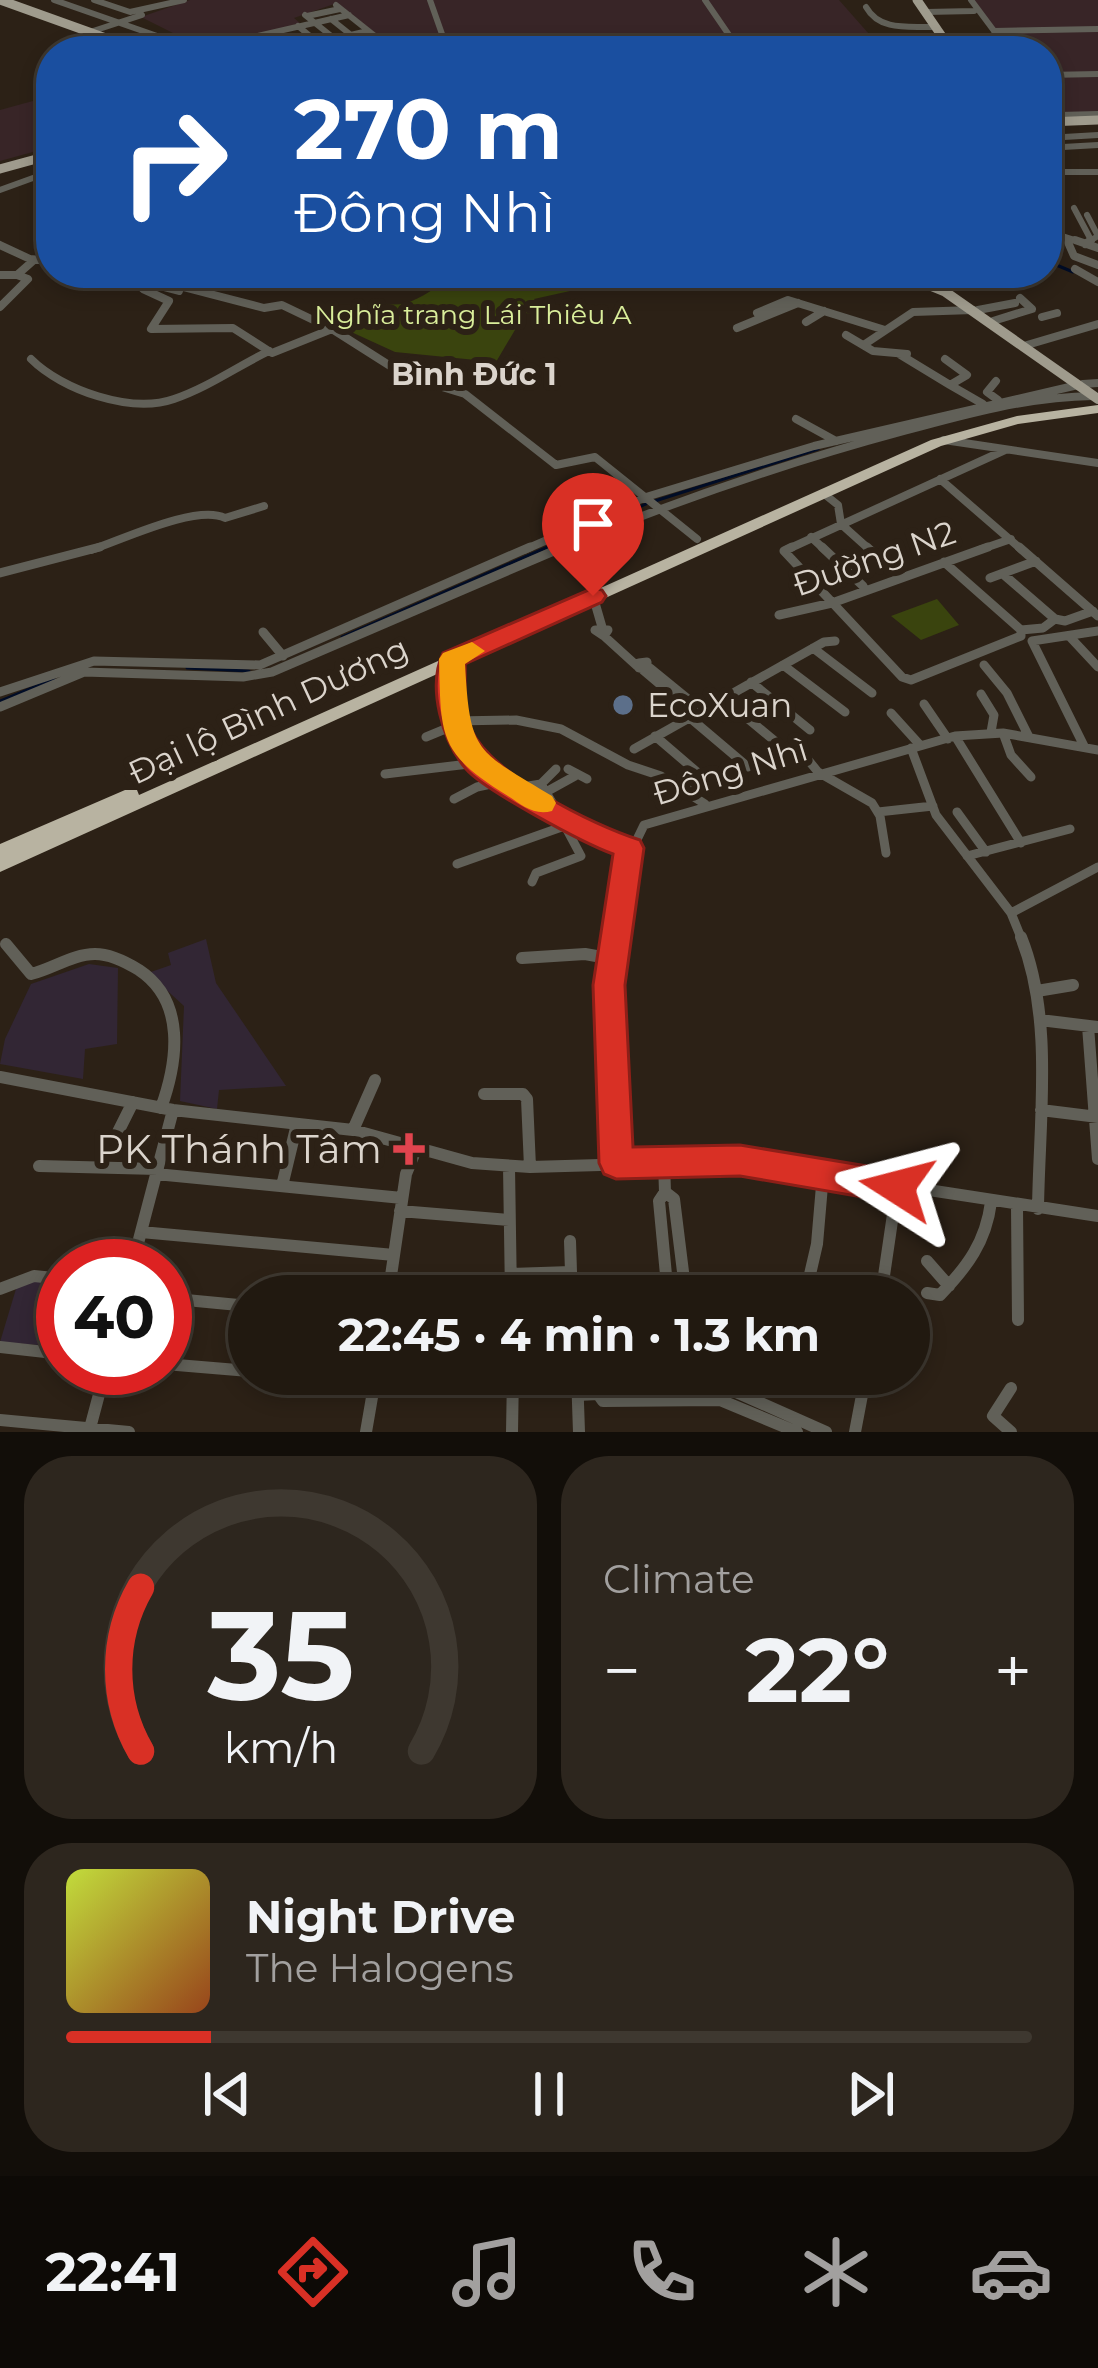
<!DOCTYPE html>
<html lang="en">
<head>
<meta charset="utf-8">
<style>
  :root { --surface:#211910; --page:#2d261e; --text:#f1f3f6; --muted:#a2a09f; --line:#3e3830; --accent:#d93025 }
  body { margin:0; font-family:Montserrat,sans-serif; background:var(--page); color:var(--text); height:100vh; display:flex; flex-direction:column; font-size:45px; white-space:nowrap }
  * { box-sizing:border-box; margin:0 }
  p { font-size:39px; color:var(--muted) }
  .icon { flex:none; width:66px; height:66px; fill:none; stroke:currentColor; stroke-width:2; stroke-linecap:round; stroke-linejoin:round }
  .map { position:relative; height:1432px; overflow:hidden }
  .side { display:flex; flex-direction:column; gap:24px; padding:24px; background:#120e09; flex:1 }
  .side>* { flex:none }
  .banner { position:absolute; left:36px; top:36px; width:1026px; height:252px; border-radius:48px; box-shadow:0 6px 18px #0003,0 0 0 3px var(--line); background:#1a4fa0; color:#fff; overflow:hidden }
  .speed { position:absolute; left:36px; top:1239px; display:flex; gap:24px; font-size:60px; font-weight:700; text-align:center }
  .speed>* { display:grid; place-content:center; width:156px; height:156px; border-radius:50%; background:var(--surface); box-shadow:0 6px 18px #0003,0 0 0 3px var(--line); line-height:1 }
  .speed .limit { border:18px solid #d22; background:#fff; color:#111 }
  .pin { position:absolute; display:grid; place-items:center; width:102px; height:102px; color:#fff; margin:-123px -51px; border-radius:50% 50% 50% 0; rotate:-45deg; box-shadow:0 0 12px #0007 }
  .pin .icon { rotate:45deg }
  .me { position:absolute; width:132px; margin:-66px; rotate:279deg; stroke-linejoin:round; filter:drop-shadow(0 0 9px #0008) }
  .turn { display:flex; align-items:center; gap:42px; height:252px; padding:0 60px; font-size:54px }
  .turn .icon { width:156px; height:156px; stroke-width:2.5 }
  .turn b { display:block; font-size:84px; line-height:102px }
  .big { font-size:90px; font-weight:700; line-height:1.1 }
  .side .card { flex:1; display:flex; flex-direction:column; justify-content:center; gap:18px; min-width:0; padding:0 42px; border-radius:48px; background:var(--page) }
  .side .dial { align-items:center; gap:0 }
  .dial svg { height:312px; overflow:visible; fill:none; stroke:var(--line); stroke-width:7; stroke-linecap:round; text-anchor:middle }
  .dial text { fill:var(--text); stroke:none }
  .song { display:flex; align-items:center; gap:36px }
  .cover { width:144px; height:144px; border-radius:18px; background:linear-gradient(135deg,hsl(70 70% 55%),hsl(20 70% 35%)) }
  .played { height:12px; border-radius:6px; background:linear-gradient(90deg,var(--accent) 15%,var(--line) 15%) }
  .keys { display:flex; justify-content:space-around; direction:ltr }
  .heat { display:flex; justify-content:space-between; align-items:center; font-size:66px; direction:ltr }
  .side .tiles { flex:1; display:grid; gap:24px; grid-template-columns:1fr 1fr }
  .card:last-child { grid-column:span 2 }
  .trip { position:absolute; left:228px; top:1275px; width:702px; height:120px; border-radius:60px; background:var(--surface); box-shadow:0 6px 18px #0003,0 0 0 3px var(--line); font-weight:700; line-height:120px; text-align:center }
  .menu { display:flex; height:192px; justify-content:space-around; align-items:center; background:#0d0a06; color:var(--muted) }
  .menu .icon { width:84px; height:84px }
  .menu .selected { color:var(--accent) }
  .menu b { font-size:54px; color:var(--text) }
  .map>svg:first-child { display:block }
  .industrial { fill:#382527 }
  .education { fill:#322634 }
  .green { fill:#3a440e }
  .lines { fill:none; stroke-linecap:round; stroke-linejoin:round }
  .stream { stroke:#000c26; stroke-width:3 }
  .minor-far3 { stroke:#616058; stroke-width:6 }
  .minor-far2 { stroke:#616058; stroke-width:8 }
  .minor-far1 { stroke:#616058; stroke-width:9 }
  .minor { stroke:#616058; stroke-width:12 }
  .major-far1 { stroke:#9f9b8d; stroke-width:9 }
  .major { stroke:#9f9b8d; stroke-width:10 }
  .highway { fill:#b8b3a1; fill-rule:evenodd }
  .route { fill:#d93025; stroke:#8d1f18; stroke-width:3 }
  .slow { fill:#f59e0b }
  .service-dot { fill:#5c6f8a; stroke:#2c2116; stroke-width:4.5 }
  .health-dot { fill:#e0444e; stroke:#2c2116; stroke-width:4.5 }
  .labels { text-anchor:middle; stroke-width:12; stroke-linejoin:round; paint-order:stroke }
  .far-park-label { font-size:27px; fill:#daee9b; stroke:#2c2116 }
  .far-neighbourhood-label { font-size:30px; font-weight:bold; fill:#dbd4cc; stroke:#2c2116 }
  .street-label { font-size:33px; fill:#dbd4cc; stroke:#2c2116 }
  .poi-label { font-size:33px; fill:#dbd4cc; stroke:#2c2116; text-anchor:start }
  .near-poi-label { font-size:39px; fill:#dbd4cc; stroke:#2c2116; text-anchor:end }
</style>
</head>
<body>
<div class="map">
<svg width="1098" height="1432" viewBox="0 0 1098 1432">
  <rect width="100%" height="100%" fill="#2c2116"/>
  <!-- industrial -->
  <path class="industrial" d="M 190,0 L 839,0 L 869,34 L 775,45 L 772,51 L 385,51 L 394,48 L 337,3 L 294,18 L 300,23 L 208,50 L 200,46 L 148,51 L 181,37 L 141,17 Z
    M 969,0 L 1098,0 L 1098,115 L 1054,117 L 1047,107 L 1047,51 L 1006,51 Z
    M 51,96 L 51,147 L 0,161 L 0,110 Z"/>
  <!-- education -->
  <path class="education" d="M 206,939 L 216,983 L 286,1086 L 219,1090 L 217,1109 L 180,1101 L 184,1006 L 148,973 L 171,965 L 168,953 Z
    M 89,964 L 118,968 L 117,1044 L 85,1049 L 83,1079 L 0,1064 L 5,1039 L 31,984 Z
    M 19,1279 L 63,1283 L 63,1347 L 0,1342 Z"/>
  <!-- green -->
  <path class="green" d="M 421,273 L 580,273 L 597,285 L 534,299 L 546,315 L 525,313 L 496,362 L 395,352 L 336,325 L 378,302 C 402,310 421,298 441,284 Z
    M 937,599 L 959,625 L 921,640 L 891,616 Z"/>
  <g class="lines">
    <!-- stream -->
    <path class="stream" d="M 1054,264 L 1073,272
      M 655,501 L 818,449
      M 342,637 L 646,504
      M 187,668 L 249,671
      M 0,701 L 54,679"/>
    <!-- minor-far3 -->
    <path class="minor-far3" d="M 54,0 L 160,37
      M 94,0 L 130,12 L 184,0
      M 430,0 L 448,51
      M 705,0 L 740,51
      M 971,0 L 1009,51
      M 336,5 L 390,48
      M 866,7 C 880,32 910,26 936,27
      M 926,12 L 974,11
      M 305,15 L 350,51
      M 307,16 L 340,9
      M 331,19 L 371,51
      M 298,26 L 328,51
      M 994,31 L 1098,29
      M 90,32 L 142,15
      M 914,37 L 942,37
      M 244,39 L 349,15
      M 244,39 L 258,51
      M 859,41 L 948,46
      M 140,50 L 177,36
      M 281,51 L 368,31
      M 1047,75 L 1098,74
      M 1047,104 L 1059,115 L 1098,114
      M 1047,138 L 1098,135
      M 1063,147 L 1098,145
      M 1047,172 L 1098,172
      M 0,190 L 44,174
      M 1074,208 L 1091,240
      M 1047,231 L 1084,243
      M 1066,238 L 1068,243
      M 1086,243 L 1098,236 L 1087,215"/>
    <!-- minor-far2 -->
    <path class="minor-far2" d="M 1067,240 L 1074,256 L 1098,265
      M 1075,240 L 1098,248
      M 1085,244 L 1091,240
      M 0,245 L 30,259 L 51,261
      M 1047,259 L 1055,262
      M 1075,269 L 1098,282
      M 121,273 L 148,283 L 143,289 L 169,301 L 151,329 L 233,328 L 272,353 L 332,329
      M 0,275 L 17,275 L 34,260
      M 148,283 L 179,291
      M 183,287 L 264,308 L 282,305 L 332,329 L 406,376 L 465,394 L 556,465 L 595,457 L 697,539
      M 0,307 L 28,279 L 17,275
      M 978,310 L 1015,303
      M 757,313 L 788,300 L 885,330
      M 1042,317 L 1057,313
      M 993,321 L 1032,309 L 1020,298
      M 806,322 L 824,311
      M 737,328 L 798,303
      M 846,335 L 873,351 L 907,354
      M 865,344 L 913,312 L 973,310
      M 1027,345 L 1098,324
      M 899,354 L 950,385
      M 31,359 C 62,390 131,414 174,399 C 207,388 238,366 269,351
      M 945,359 L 967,375 L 950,385 L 983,404
      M 996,381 L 987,392 L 998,400
      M 1083,384 L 1098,383
      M 796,419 L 836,441
      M 944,440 L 1098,463
      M 940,479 L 1022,550
      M 823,493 L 838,505 L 841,524 L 870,550
      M 811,537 L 825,550
      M 91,550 C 122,540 196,504 225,518 L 264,506
      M 524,550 L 646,497 L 814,446 L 1078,385
      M 556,550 C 670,503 785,463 904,431 C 966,414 1028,397 1093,396
      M 786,550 L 1005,450
      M 979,550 L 1011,539"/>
    <!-- minor-far1 -->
    <path class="minor-far1" d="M 792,547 L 784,551 L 902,677 L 911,680 L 1021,636 L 1021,630
      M 822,547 L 863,586
      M 867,547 L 901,578
      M 1019,547 L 1098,616
      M 944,562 L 1021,630
      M 0,573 L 100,547
      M 1003,574 L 1055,619
      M 990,578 L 1036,561
      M 593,596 L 602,627
      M 779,615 L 832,603 L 988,547
      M 595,630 L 608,630 L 604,636 Z
      M 1021,630 L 1043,628 L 1055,619 L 1065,621 L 1093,611
      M 263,632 L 283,656
      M 604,636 L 637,666
      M 1070,637 L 1098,667
      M 813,648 L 872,693
      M 452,659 C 452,686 448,719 462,743 C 489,789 580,829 629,847
      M 647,662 L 647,670 L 639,668 L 639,663 Z
      M 783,665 L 845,712
      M 984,665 L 1007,693 L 1029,737
      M 650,668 L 688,699
      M 643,670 L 695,714
      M 751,682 L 810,730
      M 0,692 L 94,661 L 260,665 L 530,547
      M 981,694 L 994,715 L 991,732
      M 723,698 L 782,747
      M 924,704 L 948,739
      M 0,707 L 84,672 L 243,677 L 272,672 L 563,547
      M 891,713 L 920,745
      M 689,717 L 748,767
      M 455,721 L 516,720 L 561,729 L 628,765 L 661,776 L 705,804
      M 1003,733 L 1011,755 L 1031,777
      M 655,736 L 697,772 L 694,790
      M 955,736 L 1021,843
      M 426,737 L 455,725
      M 796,745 L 818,772 L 872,803 L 880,816 L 886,853
      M 1084,746 L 1032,641 L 1098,631
      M 911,748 L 936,815 L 1011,913 L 1022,940
      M 634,749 L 824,642 L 835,641
      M 568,769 L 587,779
      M 385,774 L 477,763
      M 541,784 L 559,814
      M 516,788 L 541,784 L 556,769
      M 546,792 L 575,776
      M 454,799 L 477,787 L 505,781
      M 878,812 L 933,806
      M 957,812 L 986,852
      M 967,856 L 1070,829
      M 457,864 L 573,823
      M 532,882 L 536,873 L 581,856 L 565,826
      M 1011,913 L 1098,867
      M 613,940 L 629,856 L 644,825 L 955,736 L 1003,733 L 1098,750"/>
    <!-- minor -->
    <path class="minor" d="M 613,937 L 610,1037 L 617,1163
      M 1021,937 C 1054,1019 1039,1121 1038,1209
      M 6,944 L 31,974 C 52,969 73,954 95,954 C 110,954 126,962 139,970 C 186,1001 178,1061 161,1108
      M 522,958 L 585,954 L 613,959
      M 1037,991 L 1073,985
      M 1040,1020 L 1098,1027
      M 1088,1026 L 1098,1159
      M 0,1077 L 173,1110 L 353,1130 L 472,1163 L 530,1167 L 740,1161 L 1098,1216
      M 484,1094 L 523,1094 L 527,1099 L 530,1167
      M 1041,1110 L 1098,1117
      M 353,1130 L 375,1080
      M 115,1138 L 133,1102
      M 664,1162 L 665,1192 L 659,1201 L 668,1296
      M 39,1166 L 158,1169
      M 509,1167 L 511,1296
      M 156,1174 L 402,1198
      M 282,1186 L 297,1124
      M 665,1192 L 674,1199 L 686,1296
      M 1017,1207 L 1018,1320
      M 400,1211 L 509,1220
      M 141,1232 L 394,1255
      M 570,1241 L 571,1272
      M 927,1261 L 949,1286
      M 132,1266 L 173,1110
      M 511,1274 L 571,1272 L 573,1296
      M 0,1289 L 34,1276 L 63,1279
      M 927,1293 L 940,1295 C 967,1267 986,1242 991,1202
      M 388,1296 L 406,1174 L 417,1147
      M 805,1296 L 817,1244 L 823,1174
      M 881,1296 L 897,1187
      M 165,1298 L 249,1306
      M 0,1347 L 63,1354
      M 165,1364 L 249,1371
      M 274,1374 L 374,1385
      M 577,1374 L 579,1432
      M 1011,1388 L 993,1416 L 1011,1432
      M 598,1394 L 603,1401 L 720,1400 L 797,1432
      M 578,1395 L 598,1394 L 602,1387 L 696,1383 L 727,1388 L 826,1432
      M 754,1398 L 767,1374
      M 0,1420 L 129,1432
      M 89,1432 L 106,1368
      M 366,1432 L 376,1374
      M 512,1432 L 513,1374
      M 855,1432 L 866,1374"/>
    <!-- major-far1 -->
    <path class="major-far1" d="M 0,0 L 142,51
      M 917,0 L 952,51
      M 1047,122 L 1098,120
      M 0,169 L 51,155"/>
    <!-- major -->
    <path class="major" d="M 751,273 L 780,277 L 835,273
      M 900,273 L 944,291 L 1098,399"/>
    <!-- highway -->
    <path class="highway" d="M 1098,405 L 1098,413 L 1018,424 L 941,446 L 0,872 L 0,844 L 125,790 L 137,790 L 139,795 L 931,440 L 1017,416 Z"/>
  </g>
  <!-- route -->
  <path class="route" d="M 593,588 L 602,590 L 606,596 L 602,602 L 465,664 C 466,684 462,710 471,729 C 491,774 592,825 640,840 L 644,848 L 625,985 L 633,1147 L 740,1145 L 897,1171 L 910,1176 L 915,1187 L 910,1198 L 897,1203 L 740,1176 L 616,1179 L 604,1174 L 599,1163 L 593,985 L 613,854 C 585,844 484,790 466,769 C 442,741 427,687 443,653 Z"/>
  <!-- slow -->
  <path class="slow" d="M 472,642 L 485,651 L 465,664 C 470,754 476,750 552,796 L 556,803 L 552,811 C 534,816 522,805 508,796 C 438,753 441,737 439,659 L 443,653 Z"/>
  <!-- markers -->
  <circle class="service-dot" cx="623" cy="705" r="12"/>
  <path class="health-dot" d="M403 1131h12v12h12v12h-12v12h-12v-12h-12v-12h12z"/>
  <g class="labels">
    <!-- far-park labels -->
    <g class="far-park-label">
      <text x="473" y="324">Nghĩa trang Lái Thiêu A</text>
    </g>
    <!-- far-neighbourhood labels -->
    <g class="far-neighbourhood-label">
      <text x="474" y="385">Bình Đức 1</text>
    </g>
    <!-- street labels -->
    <g class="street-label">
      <text transform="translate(874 558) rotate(-19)" y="12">Đường N2</text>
      <text transform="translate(268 710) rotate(-25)" y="12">Đại lộ Bình Dương</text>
      <text transform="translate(730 771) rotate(-17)" y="12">Đông Nhì</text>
    </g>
    <!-- poi labels -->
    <g class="poi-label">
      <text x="647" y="717">EcoXuan</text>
    </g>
    <!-- near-poi labels -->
    <g class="near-poi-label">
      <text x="382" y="1163">PK Thánh Tâm</text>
    </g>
  </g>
</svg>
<div class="speed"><div class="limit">40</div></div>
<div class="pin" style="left:593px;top:596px;background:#d93025"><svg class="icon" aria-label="arrive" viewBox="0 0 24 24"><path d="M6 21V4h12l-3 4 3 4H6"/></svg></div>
<svg class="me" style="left:897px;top:1187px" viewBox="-20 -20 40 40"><path d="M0-17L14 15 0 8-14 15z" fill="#d93025" stroke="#fff" stroke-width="4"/></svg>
<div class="trip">22:45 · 4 min · 1.3 km</div>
<div class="banner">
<div class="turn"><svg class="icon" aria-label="right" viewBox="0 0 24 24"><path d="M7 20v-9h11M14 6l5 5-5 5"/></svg><div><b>270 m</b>Đông Nhì</div></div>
</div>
</div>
<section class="side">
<div class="tiles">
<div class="card dial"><svg viewBox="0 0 100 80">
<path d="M14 69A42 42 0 1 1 86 69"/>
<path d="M14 69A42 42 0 0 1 14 27" stroke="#d93025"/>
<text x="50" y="56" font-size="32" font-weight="700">35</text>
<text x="50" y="72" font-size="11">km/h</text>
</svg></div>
<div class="card"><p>Climate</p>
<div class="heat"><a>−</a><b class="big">22°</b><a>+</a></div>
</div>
<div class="card">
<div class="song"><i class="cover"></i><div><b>Night Drive</b><p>The Halogens</p></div></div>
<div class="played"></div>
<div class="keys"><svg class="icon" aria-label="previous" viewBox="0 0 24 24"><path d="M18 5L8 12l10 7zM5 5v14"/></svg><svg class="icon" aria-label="pause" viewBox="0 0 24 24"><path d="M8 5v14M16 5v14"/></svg><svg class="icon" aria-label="next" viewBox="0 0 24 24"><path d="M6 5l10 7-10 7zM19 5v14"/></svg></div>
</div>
</div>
</section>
<nav class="menu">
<b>22:41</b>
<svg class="icon selected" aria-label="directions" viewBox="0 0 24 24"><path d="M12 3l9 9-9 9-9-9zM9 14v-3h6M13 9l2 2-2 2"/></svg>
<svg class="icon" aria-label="music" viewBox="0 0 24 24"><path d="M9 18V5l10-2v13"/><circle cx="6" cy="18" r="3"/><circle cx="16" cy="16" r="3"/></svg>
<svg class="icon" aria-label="phone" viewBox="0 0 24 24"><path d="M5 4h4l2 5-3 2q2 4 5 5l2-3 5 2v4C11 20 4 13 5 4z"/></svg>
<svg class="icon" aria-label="climate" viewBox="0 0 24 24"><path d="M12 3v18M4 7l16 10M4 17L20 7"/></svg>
<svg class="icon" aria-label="car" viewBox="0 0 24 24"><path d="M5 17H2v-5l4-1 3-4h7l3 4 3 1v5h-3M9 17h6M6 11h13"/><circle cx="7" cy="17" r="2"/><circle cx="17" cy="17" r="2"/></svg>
</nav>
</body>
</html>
